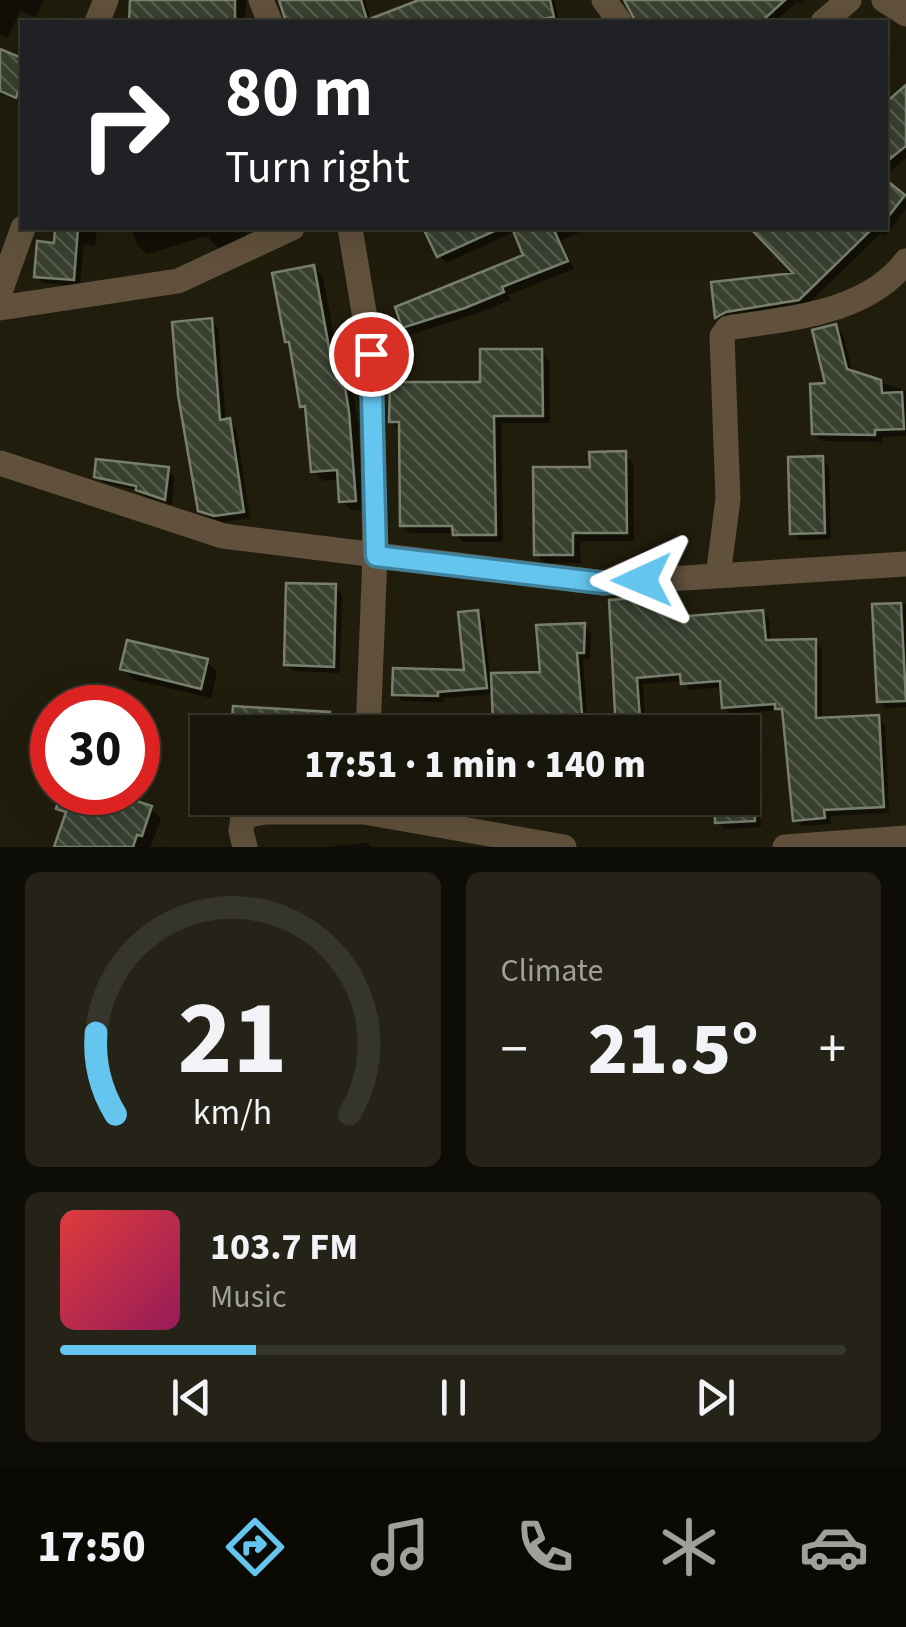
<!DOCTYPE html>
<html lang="en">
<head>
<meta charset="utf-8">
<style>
  :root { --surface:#18160a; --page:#252318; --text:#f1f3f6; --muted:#9f9f9c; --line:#36352b; --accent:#64c5ee }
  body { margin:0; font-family:"Source Sans 3",sans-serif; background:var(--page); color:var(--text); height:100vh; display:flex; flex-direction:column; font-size:38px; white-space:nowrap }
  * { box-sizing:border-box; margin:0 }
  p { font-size:32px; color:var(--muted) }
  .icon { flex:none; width:55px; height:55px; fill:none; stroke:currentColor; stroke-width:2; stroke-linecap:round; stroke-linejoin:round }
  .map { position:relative; height:847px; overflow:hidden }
  .panel { display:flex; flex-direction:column; gap:25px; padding:25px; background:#0d0c06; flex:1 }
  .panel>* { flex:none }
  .guide { position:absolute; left:20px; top:20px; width:868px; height:210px; border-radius:0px; box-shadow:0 10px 40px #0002,0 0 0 2px var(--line); background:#202124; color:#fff; overflow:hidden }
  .speed { position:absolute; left:30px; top:685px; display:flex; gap:20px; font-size:50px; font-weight:700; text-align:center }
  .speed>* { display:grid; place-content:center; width:130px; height:130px; border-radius:50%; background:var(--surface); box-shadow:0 10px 40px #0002,0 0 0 2px var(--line); line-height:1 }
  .speed .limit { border:15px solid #d22; background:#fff; color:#111 }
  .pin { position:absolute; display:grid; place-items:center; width:85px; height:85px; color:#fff; margin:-42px; border:5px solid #fff; border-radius:50%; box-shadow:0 2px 10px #0007 }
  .me { position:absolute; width:110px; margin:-55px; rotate:269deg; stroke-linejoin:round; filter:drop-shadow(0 0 8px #0008) }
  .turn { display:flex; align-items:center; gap:35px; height:210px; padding:0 40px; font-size:45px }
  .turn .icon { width:130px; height:130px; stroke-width:2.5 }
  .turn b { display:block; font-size:70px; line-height:85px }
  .big { font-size:75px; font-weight:800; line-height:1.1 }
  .panel .tile { flex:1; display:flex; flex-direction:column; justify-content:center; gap:15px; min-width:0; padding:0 35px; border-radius:15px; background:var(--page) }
  .panel .dial { align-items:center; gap:0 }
  .dial svg { height:260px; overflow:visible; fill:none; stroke:var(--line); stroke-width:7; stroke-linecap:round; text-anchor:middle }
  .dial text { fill:var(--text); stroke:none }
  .song { display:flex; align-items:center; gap:30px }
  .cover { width:120px; height:120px; border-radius:15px; background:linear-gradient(135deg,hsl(0 70% 55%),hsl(330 70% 35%)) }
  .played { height:10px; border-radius:5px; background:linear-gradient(90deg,var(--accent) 25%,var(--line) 25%) }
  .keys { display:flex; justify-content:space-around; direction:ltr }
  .heat { display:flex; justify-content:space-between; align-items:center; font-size:55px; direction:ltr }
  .panel .tiles { flex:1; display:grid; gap:25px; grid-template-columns:1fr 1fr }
  .tile:last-child { grid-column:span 2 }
  .trip { position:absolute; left:190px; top:715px; width:570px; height:100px; border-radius:0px; background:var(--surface); box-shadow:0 10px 40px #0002,0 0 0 2px var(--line); font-weight:800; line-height:100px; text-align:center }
  .tabs { display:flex; height:160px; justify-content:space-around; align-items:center; background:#0a0904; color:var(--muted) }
  .tabs .icon { width:70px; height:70px }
  .tabs .on { color:var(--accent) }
  .tabs b { font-size:45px; color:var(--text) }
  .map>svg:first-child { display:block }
  .shadow { fill:#0007 }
  .building { fill:url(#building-back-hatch); stroke:#78806d; stroke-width:2.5 }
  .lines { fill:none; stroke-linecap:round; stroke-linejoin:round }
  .minor { stroke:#61513c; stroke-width:25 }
  .route-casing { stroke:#41809b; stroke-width:25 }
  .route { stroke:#64c5ee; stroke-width:18 }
</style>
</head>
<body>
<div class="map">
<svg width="906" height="847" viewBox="0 0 906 847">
  <defs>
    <pattern id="building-back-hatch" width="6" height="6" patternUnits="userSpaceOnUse" patternTransform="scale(2.5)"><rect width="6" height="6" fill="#394030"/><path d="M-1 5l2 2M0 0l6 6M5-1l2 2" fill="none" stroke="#565c4d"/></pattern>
  </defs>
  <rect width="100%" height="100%" fill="#201d0d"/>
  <!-- shadow -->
  <path class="shadow" d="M 0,0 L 43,0 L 36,17 L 20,11 L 8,38 L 0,35 Z
    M 133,0 L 246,0 L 245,22 L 132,22 Z
    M 280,0 L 365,0 L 371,21 L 426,0 L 554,0 L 559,20 L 565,22 L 288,22 Z
    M 627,0 L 805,0 L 801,4 L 798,1 L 775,22 L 638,22 Z
    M 0,52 L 22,61 L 22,103 L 0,94 Z
    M 906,89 L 906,158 L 885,176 L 885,106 Z
    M 885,182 L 906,200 L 906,209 L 885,236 L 881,233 L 806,306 L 724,323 L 718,317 L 714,284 L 798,275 L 754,228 L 885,228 Z
    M 58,228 L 97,228 L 95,246 L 84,244 L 80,286 L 43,283 L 36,276 L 56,245 Z
    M 132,228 L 244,228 L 249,242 L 220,251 L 207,236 L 147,254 L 136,243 Z
    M 426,228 L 589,228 L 561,240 L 574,269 L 508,295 L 510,300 L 473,315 L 412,334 L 404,327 L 526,257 L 516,231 L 446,263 L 439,255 Z
    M 313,268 L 323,277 L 339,364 L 350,374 L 358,423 L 364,510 L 351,510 L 342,501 L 340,479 L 323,481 L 313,471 L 308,411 L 302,405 L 292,347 L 287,341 Z
    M 211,321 L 218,328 L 226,422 L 236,428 L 250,518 L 223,522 L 208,517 L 200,509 Z
    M 835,327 L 843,335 L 853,373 L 906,391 L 906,436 L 882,437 L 882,442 L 822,441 L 814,433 L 829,385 Z
    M 541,352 L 549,360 L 550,423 L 501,423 L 503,542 L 463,542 L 454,533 L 410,533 L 402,525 L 400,430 L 392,421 L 483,385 Z
    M 624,454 L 633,463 L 634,541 L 580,541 L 581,563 L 545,563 L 536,554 L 592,469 Z
    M 822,458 L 829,465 L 831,539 L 800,540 L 793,533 Z
    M 167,469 L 174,476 L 172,505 L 146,497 L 139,490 L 104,483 L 97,476 Z
    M 335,587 L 342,594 L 340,673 L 294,671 L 287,664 Z
    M 672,598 L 679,605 L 680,619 L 762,612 L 769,619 L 771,642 L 815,642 L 822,649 L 822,720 L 878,718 L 885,725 L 889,813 L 830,816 L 831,824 L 802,826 L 795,819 L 786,715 L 781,710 L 731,714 L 724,707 L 723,687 L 690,690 L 683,681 L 643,684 L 646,730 L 687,728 L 692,732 L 505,730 L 505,732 L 441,732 L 441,727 L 496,724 L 495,694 L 444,698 L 444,702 L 402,701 L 395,694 L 467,672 L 477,612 L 484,619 L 490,676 L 542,674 L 584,626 L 591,633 L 590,659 L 583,659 L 588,730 L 619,728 L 611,603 Z
    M 906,604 L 906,707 L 886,708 L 879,701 L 875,606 Z
    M 206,661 L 217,672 L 211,698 L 134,680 L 123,669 Z
    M 235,708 L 329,715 L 343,732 L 234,732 Z
    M 742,744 L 750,744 L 757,751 L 761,827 L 725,829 L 718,822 L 717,813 L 615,816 L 610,810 L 486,814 L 482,811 L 410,807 L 403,800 L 742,798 Z
    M 198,776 L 208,776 L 208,798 L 223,798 L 223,815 L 203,814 L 196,807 Z
    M 243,798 L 339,798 L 339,806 Z
    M 59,808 L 150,808 L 161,819 L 150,847 L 57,847 L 67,816 Z
    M 368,843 L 372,847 L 334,847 L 334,846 Z"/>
  <!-- building -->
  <path class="building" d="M 130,0 L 235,0 L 235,22 L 129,22 Z
    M 279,0 L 361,0 L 367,20 L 419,0 L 550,0 L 554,17 L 525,22 L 286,22 Z
    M 624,0 L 785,0 L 761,22 L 636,22 Z
    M 0,49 L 22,58 L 22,82 L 16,98 L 0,91 Z
    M 906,85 L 906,146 L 885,163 L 885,103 Z
    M 885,179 L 905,195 L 885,221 Z
    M 55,228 L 78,228 L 74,280 L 34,277 L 37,241 L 54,243 Z
    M 423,228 L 501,228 L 437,257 Z
    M 512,228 L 553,228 L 568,261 L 502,287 L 504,292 L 465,308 L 402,328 L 395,307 L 523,255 Z
    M 750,228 L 873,228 L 799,300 L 726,312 L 715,318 L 711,282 L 793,273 Z
    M 314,265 L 332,364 L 341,362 L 349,412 L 356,501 L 339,502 L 337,470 L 311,472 L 305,406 L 300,407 L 289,342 L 285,342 L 272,273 Z
    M 212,318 L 220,420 L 230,418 L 244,512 L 214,516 L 198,511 L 178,395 L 172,322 Z
    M 836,324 L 847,369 L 881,380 L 882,393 L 902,392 L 904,429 L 875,430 L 875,435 L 812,434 L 810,384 L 825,383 L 812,330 Z
    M 480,349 L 542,349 L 543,416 L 494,416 L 496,535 L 453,535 L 452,526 L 400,526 L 399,422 L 389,422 L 390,382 L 480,382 Z
    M 626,451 L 627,533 L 573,533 L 573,555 L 534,555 L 533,467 L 590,467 L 589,452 Z
    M 823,456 L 825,533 L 790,534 L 788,457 Z
    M 96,459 L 169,467 L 165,500 L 136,490 L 136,486 L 94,477 Z
    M 286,583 L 336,584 L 334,667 L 284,665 Z
    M 673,595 L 675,617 L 763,610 L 766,640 L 816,639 L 816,718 L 879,715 L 884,807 L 824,810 L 825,818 L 793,821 L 782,709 L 775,709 L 775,704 L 722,708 L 720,681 L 681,684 L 680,674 L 637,678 L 641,732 L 616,732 L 609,600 Z
    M 901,603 L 906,701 L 877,702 L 872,604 Z
    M 478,610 L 487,688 L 438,692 L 438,696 L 392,695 L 393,668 L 464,670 L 458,612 Z
    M 585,623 L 584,653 L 577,653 L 583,726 L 493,724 L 491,673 L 540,672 L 536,625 Z
    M 127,640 L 208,659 L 201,689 L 120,669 Z
    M 233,706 L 330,712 L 329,732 L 231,732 Z
    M 61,792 L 110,792 L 152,806 L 142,836 L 137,835 L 133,847 L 54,847 L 66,812 L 56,809 Z
    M 714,798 L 754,798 L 755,821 L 715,823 Z"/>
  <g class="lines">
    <!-- minor -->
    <path class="minor" d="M 261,0 L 270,22
      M 604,0 L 620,22
      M 884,0 L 906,14
      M 97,22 L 106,0
      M 823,22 L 849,0
      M 350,228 L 371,354 L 375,556 L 368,732
      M 0,292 L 23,228
      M 0,308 L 178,281 L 292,228
      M 0,463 L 223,536 L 604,583 L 906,564
      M 718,576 L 728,499 L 722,336 L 728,328 C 789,318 866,314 906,261
      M 245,847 L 241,831 L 243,816 L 266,812 L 364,812 L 564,847
      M 785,847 L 906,838"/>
  </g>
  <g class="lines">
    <!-- route casing -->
    <g class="route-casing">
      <path id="route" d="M 371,354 L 376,556 L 604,583 L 642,580"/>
    </g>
    <!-- route -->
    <use href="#route" class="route"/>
  </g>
</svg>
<div class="speed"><div class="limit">30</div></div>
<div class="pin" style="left:371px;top:354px;background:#d93025"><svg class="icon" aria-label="arrive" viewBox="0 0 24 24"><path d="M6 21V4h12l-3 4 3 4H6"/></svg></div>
<svg class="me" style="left:642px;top:580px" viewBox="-20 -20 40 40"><path d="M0-17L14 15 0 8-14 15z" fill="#64c5ee" stroke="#fff" stroke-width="4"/></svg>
<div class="trip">17:51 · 1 min · 140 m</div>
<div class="guide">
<div class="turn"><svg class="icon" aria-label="right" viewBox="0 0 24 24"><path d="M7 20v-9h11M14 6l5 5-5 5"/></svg><div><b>80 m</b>Turn right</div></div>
</div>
</div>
<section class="panel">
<div class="tiles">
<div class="tile dial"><svg viewBox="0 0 100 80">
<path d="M14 69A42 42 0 1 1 86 69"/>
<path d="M14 69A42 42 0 0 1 8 44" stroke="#64c5ee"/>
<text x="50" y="56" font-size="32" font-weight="700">21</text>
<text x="50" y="72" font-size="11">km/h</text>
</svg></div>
<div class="tile"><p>Climate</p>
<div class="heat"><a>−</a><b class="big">21.5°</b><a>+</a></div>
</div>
<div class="tile">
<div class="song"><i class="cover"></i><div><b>103.7 FM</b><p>Music</p></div></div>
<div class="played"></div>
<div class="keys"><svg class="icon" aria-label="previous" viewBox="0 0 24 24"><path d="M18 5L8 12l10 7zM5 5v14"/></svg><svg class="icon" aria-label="pause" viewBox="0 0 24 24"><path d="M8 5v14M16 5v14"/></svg><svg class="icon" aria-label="next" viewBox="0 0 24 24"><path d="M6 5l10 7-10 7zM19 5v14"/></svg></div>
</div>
</div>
</section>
<nav class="tabs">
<b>17:50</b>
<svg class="icon on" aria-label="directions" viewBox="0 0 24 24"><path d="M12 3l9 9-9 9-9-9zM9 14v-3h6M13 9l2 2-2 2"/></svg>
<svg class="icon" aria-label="music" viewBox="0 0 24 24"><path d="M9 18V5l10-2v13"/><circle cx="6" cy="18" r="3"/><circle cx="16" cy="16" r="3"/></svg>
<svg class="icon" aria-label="phone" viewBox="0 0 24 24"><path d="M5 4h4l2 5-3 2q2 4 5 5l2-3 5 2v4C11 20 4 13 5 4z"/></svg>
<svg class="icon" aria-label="climate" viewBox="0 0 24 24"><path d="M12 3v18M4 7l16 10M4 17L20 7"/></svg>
<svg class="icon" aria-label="car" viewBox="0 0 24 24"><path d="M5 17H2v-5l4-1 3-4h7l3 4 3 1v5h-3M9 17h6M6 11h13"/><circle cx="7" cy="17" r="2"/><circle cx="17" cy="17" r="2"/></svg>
</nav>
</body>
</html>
